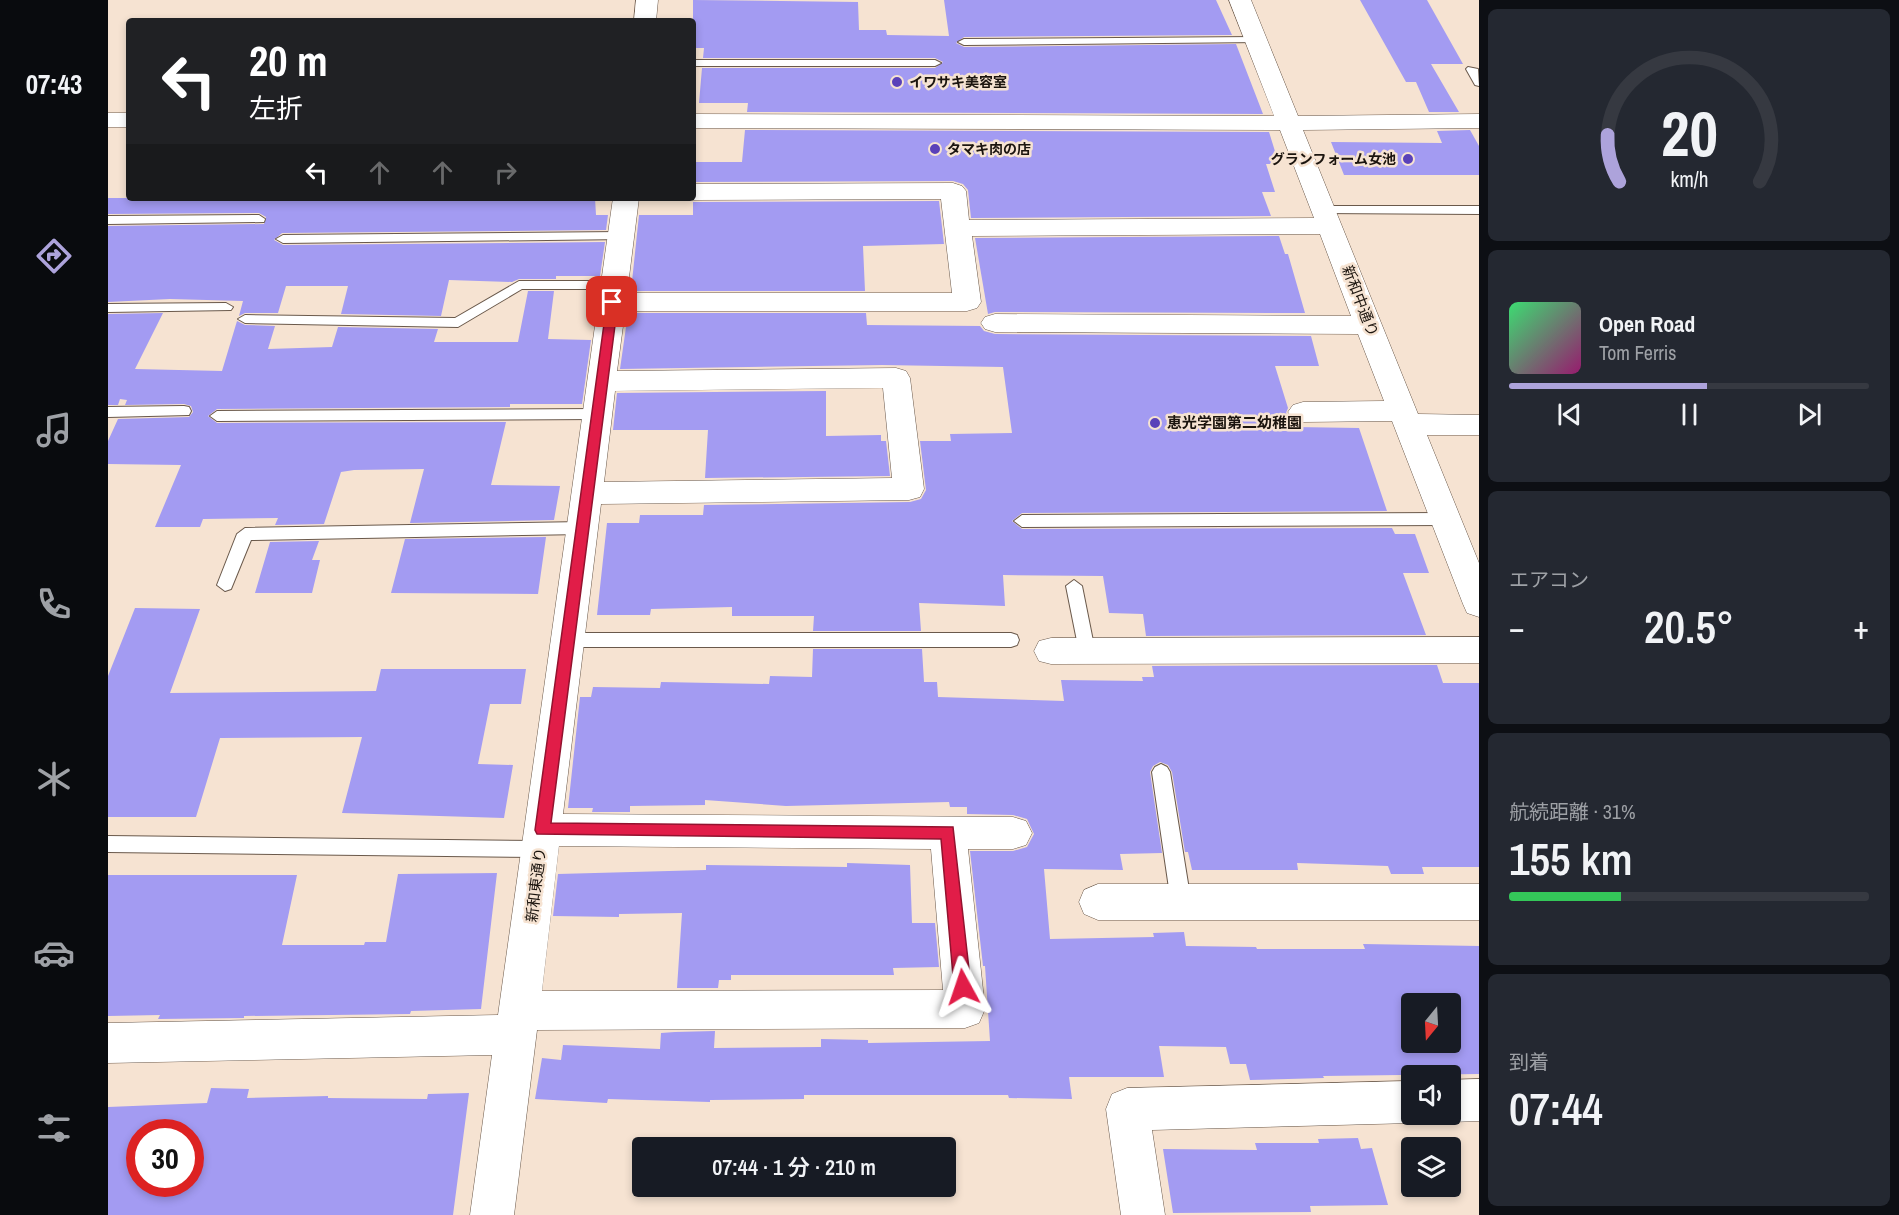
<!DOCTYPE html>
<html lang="ja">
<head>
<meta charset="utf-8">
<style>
  :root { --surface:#171b24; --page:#242831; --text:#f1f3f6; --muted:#9ea1a6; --line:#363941; --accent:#ada3db }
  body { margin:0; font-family:"Archivo Narrow","Noto Sans JP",sans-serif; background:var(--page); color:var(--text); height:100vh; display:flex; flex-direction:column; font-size:22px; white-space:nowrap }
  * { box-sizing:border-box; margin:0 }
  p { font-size:20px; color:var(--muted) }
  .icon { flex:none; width:33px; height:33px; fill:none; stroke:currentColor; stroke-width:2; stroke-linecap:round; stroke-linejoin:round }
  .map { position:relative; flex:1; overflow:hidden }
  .side { display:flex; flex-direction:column; gap:9px; padding:9px; background:#0d0f14; width:420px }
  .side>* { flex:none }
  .top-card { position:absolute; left:18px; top:18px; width:570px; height:183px; border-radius:6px; box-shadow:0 3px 9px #0003; background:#202124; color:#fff; overflow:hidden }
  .needle { width:39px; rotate:198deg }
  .buttons { position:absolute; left:1293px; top:993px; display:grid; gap:12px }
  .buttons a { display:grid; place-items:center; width:60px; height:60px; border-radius:6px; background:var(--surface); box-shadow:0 3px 9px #0003; font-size:30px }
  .speed { position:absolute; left:18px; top:1119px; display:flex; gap:12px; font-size:30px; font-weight:700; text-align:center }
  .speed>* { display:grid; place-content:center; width:78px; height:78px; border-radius:50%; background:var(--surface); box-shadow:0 3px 9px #0003; line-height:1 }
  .speed .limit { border:9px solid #d22; background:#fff; color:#111 }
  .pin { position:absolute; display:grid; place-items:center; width:51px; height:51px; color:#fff; margin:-26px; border-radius:12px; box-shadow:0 3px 9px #0006 }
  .me { position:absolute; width:66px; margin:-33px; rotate:355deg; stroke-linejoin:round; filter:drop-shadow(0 0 4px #0008) }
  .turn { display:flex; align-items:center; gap:21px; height:126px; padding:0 24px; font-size:27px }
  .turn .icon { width:78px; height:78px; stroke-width:2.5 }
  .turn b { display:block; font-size:42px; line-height:51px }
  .lanes { display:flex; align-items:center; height:57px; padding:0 24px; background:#0003; justify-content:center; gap:30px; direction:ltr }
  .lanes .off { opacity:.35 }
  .big { font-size:45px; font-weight:600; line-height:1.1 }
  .side .tile { flex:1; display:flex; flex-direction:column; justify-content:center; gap:9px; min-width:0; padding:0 21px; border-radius:9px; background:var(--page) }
  .side .dial { align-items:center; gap:0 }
  .dial svg { height:156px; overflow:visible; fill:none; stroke:var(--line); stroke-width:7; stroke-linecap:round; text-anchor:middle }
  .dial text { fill:var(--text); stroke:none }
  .song { display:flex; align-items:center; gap:18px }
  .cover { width:72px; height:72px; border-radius:9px; background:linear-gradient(135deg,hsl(140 70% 55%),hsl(320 70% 35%)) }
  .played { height:6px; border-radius:3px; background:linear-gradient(90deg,var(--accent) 55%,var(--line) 55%) }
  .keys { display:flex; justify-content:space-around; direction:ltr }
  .heat { display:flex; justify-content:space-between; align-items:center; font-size:33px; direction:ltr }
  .charge { height:9px; border-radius:4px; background:linear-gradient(90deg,#34c759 31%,var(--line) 0) }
  .trip { position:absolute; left:524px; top:1137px; width:324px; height:60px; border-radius:6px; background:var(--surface); box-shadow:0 3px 9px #0003; font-weight:600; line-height:60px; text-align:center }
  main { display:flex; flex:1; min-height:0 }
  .menu { display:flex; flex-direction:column; width:108px; justify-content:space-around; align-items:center; background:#090b0e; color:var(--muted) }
  .menu .icon { width:42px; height:42px }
  .menu .current { color:var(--accent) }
  .menu b { font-size:27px; color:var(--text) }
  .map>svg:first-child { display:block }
  .building { fill:#a39bf2; fill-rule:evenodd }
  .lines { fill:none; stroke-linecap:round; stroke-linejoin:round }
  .lane-casing { stroke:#6a594b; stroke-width:2 }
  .street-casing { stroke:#6a594b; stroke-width:1 }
  .lane { fill:#fff; fill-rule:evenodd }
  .street { fill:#fff; fill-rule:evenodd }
  .route { fill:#e11d48; stroke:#92132f; stroke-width:1.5 }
  .poi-dot { fill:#5a41b9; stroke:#f6e3d2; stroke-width:2 }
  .labels { text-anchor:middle; stroke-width:5; stroke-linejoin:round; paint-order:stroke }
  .far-poi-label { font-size:14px; font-weight:bold; fill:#1b140e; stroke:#f6e3d2; text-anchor:start }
  .street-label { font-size:15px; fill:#1b140e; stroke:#f6e3d2 }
  .poi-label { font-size:15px; font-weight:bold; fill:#1b140e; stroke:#f6e3d2; text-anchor:start }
</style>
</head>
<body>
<main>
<nav class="menu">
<b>07:43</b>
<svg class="icon current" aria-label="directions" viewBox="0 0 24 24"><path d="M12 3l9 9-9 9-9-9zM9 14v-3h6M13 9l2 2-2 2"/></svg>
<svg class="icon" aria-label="music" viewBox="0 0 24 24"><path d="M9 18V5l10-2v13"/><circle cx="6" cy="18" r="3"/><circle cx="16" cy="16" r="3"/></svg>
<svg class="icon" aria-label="phone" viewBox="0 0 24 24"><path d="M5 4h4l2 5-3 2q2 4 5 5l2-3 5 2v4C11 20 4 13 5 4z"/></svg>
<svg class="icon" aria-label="climate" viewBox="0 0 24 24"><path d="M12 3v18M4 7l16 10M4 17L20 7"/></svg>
<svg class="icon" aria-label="car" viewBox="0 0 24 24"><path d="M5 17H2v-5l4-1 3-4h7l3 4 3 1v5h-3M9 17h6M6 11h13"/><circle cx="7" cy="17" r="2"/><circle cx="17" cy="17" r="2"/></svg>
<svg class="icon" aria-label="filters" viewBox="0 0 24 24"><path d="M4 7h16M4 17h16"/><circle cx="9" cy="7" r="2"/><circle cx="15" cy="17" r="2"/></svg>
</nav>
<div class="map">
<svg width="1371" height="1215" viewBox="0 0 1371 1215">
  <rect width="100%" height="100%" fill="#f6e3d2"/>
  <!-- building -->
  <path class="building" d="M 585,0 L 750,2 L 751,30 L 778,30 L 779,35 L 841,36 L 836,0 L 1108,0 L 1124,35 L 856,37 L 848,43 L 856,47 L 1128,44 L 1155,114 L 639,112 L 640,103 L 591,103 L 594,68 L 827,68 L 835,62 L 827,58 L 595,58 L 596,48 L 585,48 Z
    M 1252,0 L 1319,0 L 1355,64 L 1323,64 L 1351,112 L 1321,112 L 1308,82 L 1298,82 Z
    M 637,130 L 1161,132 L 1171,164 L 1158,164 L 1167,192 L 1154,192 L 1163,216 L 863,218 L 860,190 L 855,184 L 845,181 L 585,182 L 585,162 L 634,162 Z
    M 1362,130 L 1371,146 L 1371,175 L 1236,175 L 1223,142 L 1334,143 L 1329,131 Z
    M 0,198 L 487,198 L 488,215 L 500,215 L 498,230 L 174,233 L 166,240 L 175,245 L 497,242 L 492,276 L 448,276 L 448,279 L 411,279 L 404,282 L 341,280 L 333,316 L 233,314 L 240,286 L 178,286 L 170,313 L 137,313 L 131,316 L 135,301 L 62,299 L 0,302 L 0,226 L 156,224 L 158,217 L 151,213 L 0,214 Z
    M 831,201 L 836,244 L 755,246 L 757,291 L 523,291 L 531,215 L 585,215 L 585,202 Z
    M 1171,236 L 1177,254 L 1180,254 L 1197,313 L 887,312 L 880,314 L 867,238 Z
    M 420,291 L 446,291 L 440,339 L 483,340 L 474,404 L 402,404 L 402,407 L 109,409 L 100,416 L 109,423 L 398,422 L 383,485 L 452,486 L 446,520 L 302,523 L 316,469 L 246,470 L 233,472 L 216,524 L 167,525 L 170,518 L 95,519 L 92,527 L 47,527 L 73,465 L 0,464 L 0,441 L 10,419 L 81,417 L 85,412 L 83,406 L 76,404 L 17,405 L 19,400 L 12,399 L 10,405 L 0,405 L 0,314 L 55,313 L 27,369 L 114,371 L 129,321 L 137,325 L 167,326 L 160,349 L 224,347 L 230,327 L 330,329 L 326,342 L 410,342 Z
    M 520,313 L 758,313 L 759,325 L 872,326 L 876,331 L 887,334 L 1203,336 L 1211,366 L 1167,366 L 1180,408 L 1178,413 L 1187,427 L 1251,428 L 1279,511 L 914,513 L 904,521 L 914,529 L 1284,528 L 1287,534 L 1307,534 L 1321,573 L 1295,573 L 1318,635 L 1038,636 L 1035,614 L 1001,613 L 995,576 L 895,575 L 897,606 L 811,603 L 813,631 L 705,631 L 706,616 L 624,616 L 624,607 L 543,609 L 542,615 L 489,615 L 499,523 L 531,523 L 532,515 L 595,515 L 596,505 L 802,502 L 813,499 L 818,490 L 812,441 L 843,441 L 842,434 L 904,433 L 895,367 L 774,365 L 512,369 Z
    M 718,391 L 718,436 L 773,435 L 773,441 L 778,441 L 782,476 L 597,478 L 600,430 L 505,430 L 509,393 Z
    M 438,537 L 430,594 L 283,593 L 297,539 Z
    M 211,541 L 204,560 L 212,560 L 204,593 L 147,593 L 162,542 Z
    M 27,608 L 92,609 L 62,693 L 268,691 L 273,669 L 418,669 L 413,704 L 382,704 L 370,764 L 405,765 L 396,818 L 234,813 L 254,737 L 112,738 L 88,817 L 0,817 L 0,676 Z
    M 705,649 L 814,649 L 816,682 L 829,682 L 830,697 L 956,701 L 953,680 L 1035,681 L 1034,677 L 1046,677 L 1044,666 L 1329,665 L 1335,683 L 1371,683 L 1371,867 L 1314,867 L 1316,874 L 1283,874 L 1280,866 L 1189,863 L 1190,870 L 1084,870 L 1080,852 L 1077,852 L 1064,772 L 1060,765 L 1052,762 L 1045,766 L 1042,772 L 1054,853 L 1012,854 L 1015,870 L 936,869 L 942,939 L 1046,937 L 1045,933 L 1076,932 L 1078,946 L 1148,947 L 1149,949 L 1257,949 L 1255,944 L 1371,946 L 1371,1074 L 1215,1076 L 1216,1078 L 1142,1080 L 1138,1064 L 1122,1064 L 1118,1047 L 1051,1046 L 1056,1077 L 961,1077 L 964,1099 L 901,1098 L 900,1095 L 696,1095 L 696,1099 L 602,1100 L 602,1102 L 500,1099 L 499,1103 L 427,1099 L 434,1058 L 453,1060 L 455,1045 L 552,1049 L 553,1033 L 567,1032 L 607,1031 L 606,1048 L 713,1047 L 713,1039 L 760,1040 L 760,1043 L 882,1041 L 877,966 L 875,966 L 862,851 L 905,851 L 919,847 L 926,834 L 919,819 L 905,815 L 859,814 L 859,807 L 842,807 L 841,802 L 678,806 L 597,800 L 597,805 L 522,806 L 522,812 L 484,812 L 485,808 L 460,808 L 472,697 L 483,697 L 485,687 L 552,688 L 553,682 L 661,684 L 662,676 L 704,677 ZM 1304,1004 L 1342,1004 L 1342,1042 L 1304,1042 Z
    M 739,863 L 802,865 L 804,923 L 827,923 L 831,967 L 785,968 L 786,975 L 623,975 L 623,980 L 611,980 L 610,988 L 569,988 L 574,913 L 511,914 L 511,917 L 445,916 L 450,874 L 598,870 L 598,865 L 739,867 Z
    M 389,873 L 373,1009 L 303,1011 L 302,1014 L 136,1016 L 136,1018 L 50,1019 L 52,1015 L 0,1016 L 0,875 L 189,875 L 174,945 L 256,945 L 257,942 L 278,942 L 290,874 Z
    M 103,1088 L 141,1089 L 139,1098 L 220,1096 L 220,1098 L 319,1099 L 320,1094 L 361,1093 L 345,1215 L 0,1215 L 0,1107 L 99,1103 ZM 32,1132 L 82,1132 L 82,1184 L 32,1184 Z
    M 1250,1138 L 1253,1149 L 1264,1148 L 1280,1205 L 1202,1206 L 1203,1212 L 1065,1213 L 1055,1149 L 1149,1150 L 1147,1143 L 1211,1143 L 1210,1139 Z"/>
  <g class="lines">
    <!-- lane casing -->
    <g class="lane-casing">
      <path id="lane" d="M 1148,37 L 1154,40 L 1152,42 L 856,45 L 850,42 L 856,39 Z
        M 585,60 L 827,60 L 833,63 L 827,66 L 585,66 Z
        M 1360,67 L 1370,69 L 1371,86 L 1367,85 L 1358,69 Z
        M 1217,206 L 1371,206 L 1371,214 L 1212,213 L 1211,210 Z
        M 151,215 L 157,219 L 156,222 L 0,224 L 0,216 Z
        M 513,232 L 518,233 L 518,239 L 175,243 L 168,239 L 175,235 Z
        M 411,281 L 507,281 L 514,285 L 507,289 L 414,289 L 350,327 L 137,323 L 130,319 L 137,315 L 347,318 Z
        M 118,303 L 125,307 L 123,310 L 0,312 L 0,304 Z
        M 76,406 L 81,407 L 83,411 L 81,415 L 0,417 L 0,407 Z
        M 490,409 L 497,414 L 490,419 L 109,421 L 102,416 L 109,411 Z
        M 1337,513 L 1345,519 L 1337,525 L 914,527 L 906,521 L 914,515 Z
        M 475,522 L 483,528 L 475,534 L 143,540 L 123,589 L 117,591 L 109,585 L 129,534 L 137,528 Z
        M 966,580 L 974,586 L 987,651 L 985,656 L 973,656 L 971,651 L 958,586 Z
        M 460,633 L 903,633 L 909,635 L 911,640 L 909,645 L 903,647 L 460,647 L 454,645 L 452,640 L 454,635 Z
        M 1053,764 L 1059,767 L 1062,772 L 1083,902 L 1080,908 L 1073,911 L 1066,908 L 1063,902 L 1044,772 L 1047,767 Z
        M 0,836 L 432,841 L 439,843 L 441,849 L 439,855 L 432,857 L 0,852 Z"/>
    </g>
    <!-- street casing -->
    <g class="street-casing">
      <path id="street" d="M 528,0 L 550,0 L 548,21 L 526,21 Z
        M 1121,0 L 1143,0 L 1190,116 L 1371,114 L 1371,128 L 1195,130 L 1310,414 L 1371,415 L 1371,435 L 1319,435 L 1371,563 L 1371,617 L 1359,613 L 1355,604 L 1284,421 L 1195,422 L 1185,419 L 1180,412 L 1185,405 L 1195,402 L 1276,401 L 1250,334 L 887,332 L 877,329 L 873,323 L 877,317 L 887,314 L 1243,316 L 1212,234 L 864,236 L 873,302 L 869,308 L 859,311 L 517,311 L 509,371 L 788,368 L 798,371 L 802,378 L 816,489 L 812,497 L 801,500 L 493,504 L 455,814 L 905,817 L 918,821 L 924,833 L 918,845 L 905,849 L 860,849 L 877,1009 L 871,1023 L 857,1028 L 429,1030 L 406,1215 L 362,1215 L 384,1055 L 0,1063 L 0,1023 L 390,1015 L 505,198 L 531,198 L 519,293 L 844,293 L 833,199 L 585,200 L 579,198 L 585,198 L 585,184 L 845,183 L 854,186 L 858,191 L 861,220 L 1206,218 L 1172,130 L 585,128 L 585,114 L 1166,116 ZM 775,388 L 784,478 L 496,482 L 507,391 ZM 451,846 L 823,849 L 835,990 L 434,991 Z
        M 0,113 L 21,113 L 21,127 L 0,127 Z
        M 1371,637 L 1371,663 L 943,664 L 931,661 L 926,651 L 931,641 L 943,638 Z
        M 990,884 L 1371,884 L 1371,920 L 990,920 L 976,914 L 971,902 L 976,890 Z
        M 1371,1079 L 1371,1121 L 1342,1122 L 1327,1116 L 1342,1114 L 1342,1080 Z
        M 1304,1081 L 1304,1114 L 1320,1114 L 1304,1123 L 1044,1130 L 1057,1215 L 1013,1215 L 998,1109 L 1004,1094 L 1019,1088 Z"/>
    </g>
    <!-- lane -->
    <use href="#lane" class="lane"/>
    <!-- street -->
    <use href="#street" class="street"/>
  </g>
  <!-- route -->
  <path class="route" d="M 504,299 L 510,302 L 443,823 L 845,827 L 863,987 L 860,992 L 855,995 L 849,992 L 846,987 L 833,839 L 429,834 L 427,830 L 499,302 Z"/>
  <!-- markers -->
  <g class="poi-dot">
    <circle cx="789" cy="82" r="6"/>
    <circle cx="827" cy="149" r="6"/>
    <circle cx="1300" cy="159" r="6"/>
    <circle cx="1047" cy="423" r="6"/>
  </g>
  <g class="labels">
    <!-- far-poi labels -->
    <g class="far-poi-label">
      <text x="801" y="87">イワサキ美容室</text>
      <text x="839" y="154">タマキ肉の店</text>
      <text x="1288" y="164" text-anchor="end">グランフォーム女池</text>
    </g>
    <!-- street labels -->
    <g class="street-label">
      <text transform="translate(1252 301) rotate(69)" y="5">新和中通り</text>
      <text transform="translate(428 885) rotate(-83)" y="5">新和東通り</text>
    </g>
    <!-- poi labels -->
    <g class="poi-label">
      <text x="1059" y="428">恵光学園第二幼稚園</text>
    </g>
  </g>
</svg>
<div class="buttons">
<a><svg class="needle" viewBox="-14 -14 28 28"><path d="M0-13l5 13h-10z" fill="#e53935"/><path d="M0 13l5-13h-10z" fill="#9ea1a6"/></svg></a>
<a><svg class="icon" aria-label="sound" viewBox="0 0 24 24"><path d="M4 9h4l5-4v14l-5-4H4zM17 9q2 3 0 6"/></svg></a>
<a><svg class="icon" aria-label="layers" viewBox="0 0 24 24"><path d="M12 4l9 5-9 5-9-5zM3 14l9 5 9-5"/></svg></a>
</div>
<div class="speed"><div class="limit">30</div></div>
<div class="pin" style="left:504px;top:302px;background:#d93025"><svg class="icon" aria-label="arrive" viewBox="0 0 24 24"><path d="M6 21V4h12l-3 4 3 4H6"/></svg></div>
<svg class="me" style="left:855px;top:987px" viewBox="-20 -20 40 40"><path d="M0-17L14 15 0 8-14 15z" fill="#e11d48" stroke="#fff" stroke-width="4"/></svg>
<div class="trip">07:44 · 1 分 · 210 m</div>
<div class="top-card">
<div class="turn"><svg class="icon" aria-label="left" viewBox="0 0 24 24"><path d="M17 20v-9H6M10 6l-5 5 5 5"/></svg><div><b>20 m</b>左折</div></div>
<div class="lanes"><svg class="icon" aria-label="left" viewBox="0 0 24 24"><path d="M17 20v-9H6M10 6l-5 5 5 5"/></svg><svg class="icon off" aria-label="ahead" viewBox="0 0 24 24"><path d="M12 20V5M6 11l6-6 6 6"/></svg><svg class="icon off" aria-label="ahead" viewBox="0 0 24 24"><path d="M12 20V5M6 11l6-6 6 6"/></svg><svg class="icon off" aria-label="right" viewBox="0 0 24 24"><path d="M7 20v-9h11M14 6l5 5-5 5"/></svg></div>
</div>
</div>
<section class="side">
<div class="tile dial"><svg viewBox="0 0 100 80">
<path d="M14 69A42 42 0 1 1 86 69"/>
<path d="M14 69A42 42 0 0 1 8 45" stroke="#ada3db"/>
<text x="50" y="56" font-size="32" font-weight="700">20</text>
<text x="50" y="72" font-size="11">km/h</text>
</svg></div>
<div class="tile">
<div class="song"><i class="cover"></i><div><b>Open Road</b><p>Tom Ferris</p></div></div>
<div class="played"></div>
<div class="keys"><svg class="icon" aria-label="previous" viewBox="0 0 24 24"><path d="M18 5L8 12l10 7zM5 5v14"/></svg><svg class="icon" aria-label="pause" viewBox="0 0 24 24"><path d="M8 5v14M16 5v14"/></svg><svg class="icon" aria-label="next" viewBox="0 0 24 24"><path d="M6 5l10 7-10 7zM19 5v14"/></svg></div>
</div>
<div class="tile"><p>エアコン</p>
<div class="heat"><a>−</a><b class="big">20.5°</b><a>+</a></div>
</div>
<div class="tile"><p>航続距離 · 31%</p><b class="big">155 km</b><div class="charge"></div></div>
<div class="tile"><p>到着</p><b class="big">07:44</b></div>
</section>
</main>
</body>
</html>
